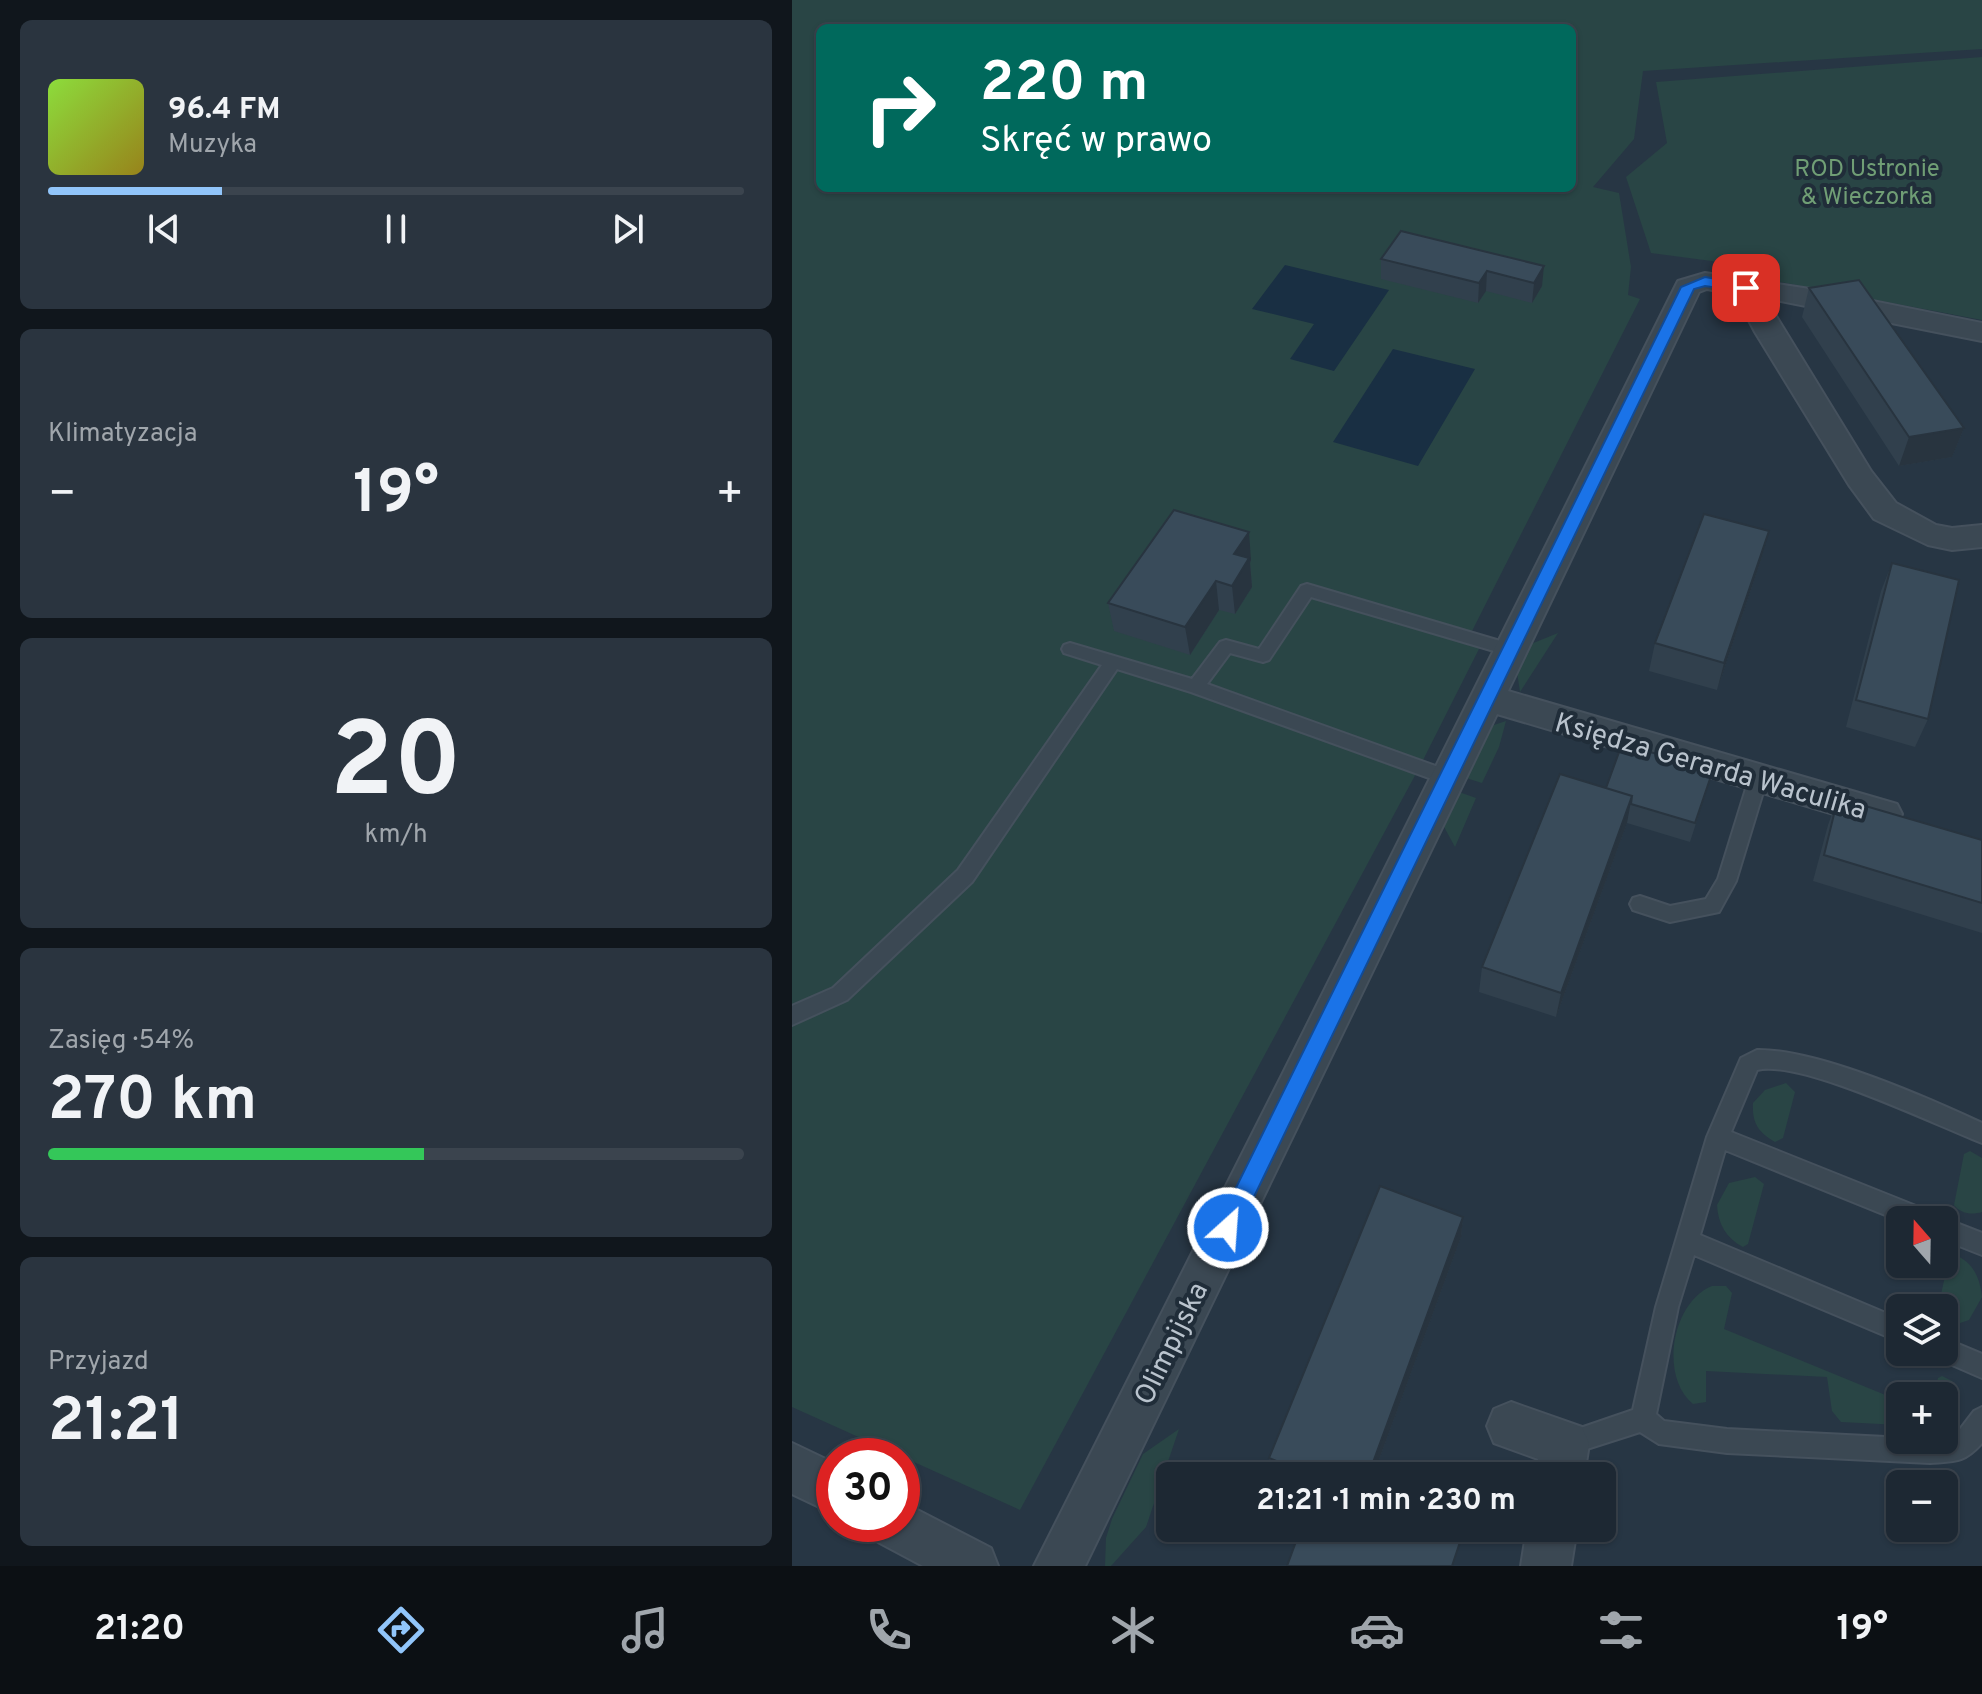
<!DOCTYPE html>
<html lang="pl">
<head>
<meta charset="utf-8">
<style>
  :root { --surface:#1d2833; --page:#2a343f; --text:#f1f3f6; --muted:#a0a6ac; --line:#3b444e; --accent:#91c5fa }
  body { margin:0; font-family:Overpass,sans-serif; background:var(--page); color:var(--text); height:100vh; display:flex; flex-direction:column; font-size:30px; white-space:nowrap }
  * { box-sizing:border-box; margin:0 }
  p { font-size:26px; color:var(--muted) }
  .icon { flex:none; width:44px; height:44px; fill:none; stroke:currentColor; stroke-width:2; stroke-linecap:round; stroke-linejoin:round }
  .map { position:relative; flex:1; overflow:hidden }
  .side { display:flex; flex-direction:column; gap:20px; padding:20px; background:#10161c; width:792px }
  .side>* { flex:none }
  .guide { position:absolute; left:24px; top:24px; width:760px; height:168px; border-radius:12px; box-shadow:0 2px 6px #0004,0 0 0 2px var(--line); background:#00695c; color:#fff; overflow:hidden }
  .needle { width:52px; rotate:340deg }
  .buttons { position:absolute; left:1094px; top:1206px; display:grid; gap:16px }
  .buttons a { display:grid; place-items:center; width:72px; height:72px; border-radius:12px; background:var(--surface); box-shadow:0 2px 6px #0004,0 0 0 2px var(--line); font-size:40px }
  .speed { position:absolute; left:24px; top:1438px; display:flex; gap:16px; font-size:40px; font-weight:700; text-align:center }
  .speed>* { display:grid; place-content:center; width:104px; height:104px; border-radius:50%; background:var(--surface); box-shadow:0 2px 6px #0004,0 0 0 2px var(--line); line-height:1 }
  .speed .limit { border:12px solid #d22; background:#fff; color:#111 }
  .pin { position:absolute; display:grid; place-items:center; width:68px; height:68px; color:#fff; margin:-34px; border-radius:16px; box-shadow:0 4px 12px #0006 }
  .me { position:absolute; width:88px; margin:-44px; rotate:26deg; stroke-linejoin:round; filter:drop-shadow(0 0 6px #0008) }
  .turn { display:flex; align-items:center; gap:28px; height:168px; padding:0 32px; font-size:36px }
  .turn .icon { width:104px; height:104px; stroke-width:2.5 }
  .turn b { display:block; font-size:56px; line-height:68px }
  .big { font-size:60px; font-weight:700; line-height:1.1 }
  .side .card { flex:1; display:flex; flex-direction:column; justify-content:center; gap:12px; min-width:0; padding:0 28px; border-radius:12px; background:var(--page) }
  .side .dial { align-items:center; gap:0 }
  .dial b { font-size:104px; line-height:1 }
  .song { display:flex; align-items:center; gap:24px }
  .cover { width:96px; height:96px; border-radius:12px; background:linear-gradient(135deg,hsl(90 70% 55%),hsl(50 70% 35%)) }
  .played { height:8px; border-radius:4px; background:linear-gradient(90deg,var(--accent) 25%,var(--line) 25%) }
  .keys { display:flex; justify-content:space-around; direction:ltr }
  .heat { display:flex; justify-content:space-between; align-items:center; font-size:44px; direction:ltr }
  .charge { height:12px; border-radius:6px; background:linear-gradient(90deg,#34c759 54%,var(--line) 0) }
  .trip { position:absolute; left:364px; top:1462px; width:460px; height:80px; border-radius:12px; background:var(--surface); box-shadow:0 2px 6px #0004,0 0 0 2px var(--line); font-weight:700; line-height:80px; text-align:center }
  .tab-bar { display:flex; height:128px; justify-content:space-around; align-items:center; background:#0c1014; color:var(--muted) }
  .tab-bar .icon { width:56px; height:56px }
  .tab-bar .on { color:var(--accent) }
  .tab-bar b { font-size:36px; color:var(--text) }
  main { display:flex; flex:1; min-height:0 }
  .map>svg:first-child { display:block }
  .green { fill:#294545; fill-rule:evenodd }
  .water { fill:#192f43 }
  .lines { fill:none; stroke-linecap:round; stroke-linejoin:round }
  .service-casing { stroke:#45515d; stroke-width:4 }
  .minor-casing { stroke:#45515d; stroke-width:4 }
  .service { fill:#3b4853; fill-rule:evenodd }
  .minor { fill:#3b4853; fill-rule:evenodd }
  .wall { fill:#31404d }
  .shaded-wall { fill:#28343f }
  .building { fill:#394b5a; stroke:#28343f; stroke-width:2 }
  .route { fill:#1a73e8; stroke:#114b97; stroke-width:2 }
  .labels { text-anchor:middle; stroke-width:8; stroke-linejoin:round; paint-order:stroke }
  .far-park-label { font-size:24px; fill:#709e75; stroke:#202d39 }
  .street-label { font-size:28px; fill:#b9c3cd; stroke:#202d39 }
</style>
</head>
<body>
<main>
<section class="side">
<div class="card">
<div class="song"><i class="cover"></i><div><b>96.4 FM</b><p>Muzyka</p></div></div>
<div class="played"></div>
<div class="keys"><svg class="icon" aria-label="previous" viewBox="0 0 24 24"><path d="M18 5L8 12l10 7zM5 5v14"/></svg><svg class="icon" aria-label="pause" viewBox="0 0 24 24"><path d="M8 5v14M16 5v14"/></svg><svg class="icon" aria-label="next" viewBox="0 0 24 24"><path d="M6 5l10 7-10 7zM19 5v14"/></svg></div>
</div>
<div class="card"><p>Klimatyzacja</p>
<div class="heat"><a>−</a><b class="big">19°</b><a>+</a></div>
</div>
<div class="card dial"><b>20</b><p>km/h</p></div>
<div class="card"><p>Zasięg · 54%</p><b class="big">270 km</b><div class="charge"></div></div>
<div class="card"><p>Przyjazd</p><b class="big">21:21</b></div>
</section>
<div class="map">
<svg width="1190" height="1566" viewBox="0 0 1190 1566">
  <rect width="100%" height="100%" fill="#273644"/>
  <!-- green -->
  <path class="green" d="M 0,0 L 1190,0 L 1190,49 L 851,71 L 842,139 L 801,187 L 827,193 L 839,267 L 836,295 L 848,299 L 676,639 L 690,643 L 627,768 L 228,1510 L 0,1407 ZM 28,28 L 780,28 L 780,188 L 28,188 Z
    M 1190,57 L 1190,320 L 973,279 L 965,267 L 859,253 L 834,177 L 875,143 L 864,82 Z
    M 766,633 L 728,692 L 725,672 L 739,644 Z
    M 714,721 L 707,747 L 690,783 L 674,778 L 697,730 L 702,725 Z
    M 667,792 L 684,798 L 663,847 L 651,825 Z
    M 994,1083 L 1003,1092 L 991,1138 L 983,1142 C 966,1132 960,1123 961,1103 L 973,1090 Z
    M 1178,1151 L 1190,1158 L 1190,1212 C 1180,1215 1169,1214 1162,1205 L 1172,1154 Z
    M 963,1177 L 972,1184 L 956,1244 L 951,1247 C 934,1238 926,1224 925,1205 L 937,1183 Z
    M 1162,1255 C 1181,1261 1188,1278 1190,1297 L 1177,1320 L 1153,1328 L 1152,1308 L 1146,1308 L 1157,1258 Z
    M 920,1286 L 934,1286 L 940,1293 L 932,1329 L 1108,1401 L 1108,1425 L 1049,1422 L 1040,1411 L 1035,1377 L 914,1371 L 914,1402 L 901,1404 C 867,1376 880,1302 920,1286 Z
    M 1150,1376 L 1160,1381 L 1168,1391 L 1165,1406 L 1152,1415 L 1152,1396 L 1141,1396 L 1146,1378 Z
    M 387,1429 L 354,1527 L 319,1566 L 313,1566 L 314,1538 L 320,1519 L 351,1454 Z"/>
  <!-- water -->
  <path class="water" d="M 493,265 L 597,290 L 542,371 L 498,359 L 522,324 L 460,309 Z
    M 601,349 L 683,369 L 626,466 L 541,442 Z"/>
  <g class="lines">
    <!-- service casing -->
    <g class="service-casing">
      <path id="service" d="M 515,584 L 725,646 L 727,650 L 719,656 L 519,597 L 477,660 L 471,662 L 438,653 L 415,684 L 663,773 L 666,778 L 663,783 L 651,783 L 399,692 L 325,669 L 180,882 L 55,1000 L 0,1025 L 0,1006 L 41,988 L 166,870 L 310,665 L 272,653 L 270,649 L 272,645 L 278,643 L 400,679 L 428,642 L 434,640 L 467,649 L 509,586 Z
        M 966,772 L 972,774 L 975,779 L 944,881 L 927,912 L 878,922 L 841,910 L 838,904 L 841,898 L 848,896 L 878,906 L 914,899 L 926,879 L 957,779 L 960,774 Z
        M 965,1050 C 1024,1049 1134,1097 1190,1123 L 1190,1143 C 1144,1125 1008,1059 965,1070 L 939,1132 L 1139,1212 L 1142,1220 L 1108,1221 L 933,1150 L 908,1235 L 1108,1319 L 1108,1342 L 902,1255 L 886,1307 L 864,1414 L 872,1421 L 935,1429 L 1152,1440 L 1162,1437 L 1182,1411 L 1190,1407 L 1190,1443 C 1172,1463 1164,1461 1138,1463 L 935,1453 L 867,1444 L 848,1432 L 773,1456 L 765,1452 L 761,1444 L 765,1436 L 841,1410 L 864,1307 L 915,1137 L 949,1058 Z
        M 1152,1218 L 1190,1233 L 1190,1255 L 1152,1240 L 1152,1220 L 1148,1220 Z
        M 1152,1338 L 1190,1354 L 1190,1378 L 1144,1358 L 1141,1352 L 1152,1352 Z"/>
    </g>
    <!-- minor casing -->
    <g class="minor-casing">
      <path id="minor" d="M 913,273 L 1031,291 L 1190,323 L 1190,341 L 973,298 L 1079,471 L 1104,503 L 1144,525 L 1160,528 L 1190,525 L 1190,547 L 1160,550 L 1136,545 L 1082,519 L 1057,485 L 963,332 L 943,294 L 915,289 L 907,292 L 716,691 L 1105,804 L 1110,814 L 1105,824 L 1092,829 L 705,714 L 293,1566 L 242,1566 L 491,1073 L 883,287 L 886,281 Z
        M 719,1402 L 790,1427 L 797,1444 L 792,1476 L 744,1476 L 746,1459 L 702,1443 L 695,1426 L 702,1409 Z
        M 0,1443 L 42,1463 L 42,1514 L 0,1494 Z
        M 110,1502 L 199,1548 L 206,1566 L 131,1566 L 86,1542 L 79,1524 L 110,1524 Z
        M 735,1528 L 785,1528 L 779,1566 L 729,1566 Z"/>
    </g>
    <!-- service -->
    <use href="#service" class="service"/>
    <!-- minor -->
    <use href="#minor" class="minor"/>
  </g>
  <!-- wall -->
  <path class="wall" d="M 609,231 L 750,286 L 740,303 L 694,291 L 686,303 L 589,279 L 589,259 Z
    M 1017,288 L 1172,428 L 1160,457 L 1107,466 L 1010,317 Z
    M 977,531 L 969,560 L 925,690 L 857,671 L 863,643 Z
    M 459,560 L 458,563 L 460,587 L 443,614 L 427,610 L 398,655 L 322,631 L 316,603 Z
    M 1100,563 L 1136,719 L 1123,747 L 1054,727 L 1089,591 Z
    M 921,770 L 898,842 L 835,823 L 764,1017 L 687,992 L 690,967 L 814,788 Z
    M 1046,798 L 1190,840 L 1190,933 L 1021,881 L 1036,825 Z
    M 671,1217 L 669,1237 L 581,1476 L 490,1476 L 480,1472 L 477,1458 Z"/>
  <!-- shaded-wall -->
  <path class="shaded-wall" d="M 752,266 L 750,286 L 740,303 L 742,283 Z
    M 695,271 L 694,291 L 686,303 L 687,283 Z
    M 1172,428 L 1160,457 L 1107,466 L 1117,437 Z
    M 977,531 L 969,560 L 925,690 L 932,663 Z
    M 457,532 L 459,560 L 458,563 L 460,587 L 443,614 L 440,586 L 442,554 Z
    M 424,581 L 427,610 L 398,655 L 393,627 Z
    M 840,796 L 835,823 L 764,1017 L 769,993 Z
    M 671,1217 L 669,1237 L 581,1476 L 576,1476 Z"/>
  <!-- building -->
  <path class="building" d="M 609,231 L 752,266 L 742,283 L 695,271 L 687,283 L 589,259 Z
    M 1067,280 L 1172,428 L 1117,437 L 1017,288 Z
    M 382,510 L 457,532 L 442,554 L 457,558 L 440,586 L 424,581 L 393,627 L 316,603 Z
    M 912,514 L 977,531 L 932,663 L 863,643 Z
    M 1100,563 L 1167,580 L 1136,719 L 1064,700 Z
    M 830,744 L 921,770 L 903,823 L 839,804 L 840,796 L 814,788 Z
    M 768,774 L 840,796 L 769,993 L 690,967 Z
    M 1046,798 L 1190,840 L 1190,903 L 1032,855 Z
    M 588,1186 L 671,1217 L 576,1476 L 521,1476 L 477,1458 Z
    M 509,1528 L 643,1528 L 669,1539 L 660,1566 L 495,1566 Z"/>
  <!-- route -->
  <path class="route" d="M 913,277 L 954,284 L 961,288 L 954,292 L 913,286 L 902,289 L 443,1236 L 436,1239 L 428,1236 L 424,1228 L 428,1220 L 889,287 Z"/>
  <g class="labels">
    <!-- far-park labels -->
    <g class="far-park-label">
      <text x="1075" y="176">ROD Ustronie<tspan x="1075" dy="28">&amp; Wieczorka</tspan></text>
    </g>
    <!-- street labels -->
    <g class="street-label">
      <text transform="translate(919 765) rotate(16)" y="10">Księdza Gerarda Waculika</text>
      <text transform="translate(378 1343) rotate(-64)" y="10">Olimpijska</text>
    </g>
  </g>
</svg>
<div class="buttons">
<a><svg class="needle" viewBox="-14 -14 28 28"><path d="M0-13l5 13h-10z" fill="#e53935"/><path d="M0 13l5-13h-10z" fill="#a0a6ac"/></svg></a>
<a><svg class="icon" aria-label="layers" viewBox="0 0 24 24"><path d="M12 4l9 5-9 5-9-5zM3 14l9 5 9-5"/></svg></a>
<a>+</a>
<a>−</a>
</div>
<div class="speed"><div class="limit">30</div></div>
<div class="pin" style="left:954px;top:288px;background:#d93025"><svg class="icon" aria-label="arrive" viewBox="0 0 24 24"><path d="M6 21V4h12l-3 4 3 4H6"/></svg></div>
<svg class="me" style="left:436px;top:1228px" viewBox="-20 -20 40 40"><circle r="17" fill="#1a73e8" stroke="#fff" stroke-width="3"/><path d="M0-11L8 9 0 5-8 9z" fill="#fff"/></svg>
<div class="trip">21:21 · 1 min · 230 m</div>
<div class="guide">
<div class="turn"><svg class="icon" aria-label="right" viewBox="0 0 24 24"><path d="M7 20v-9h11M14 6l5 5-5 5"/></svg><div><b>220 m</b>Skręć w prawo</div></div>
</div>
</div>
</main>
<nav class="tab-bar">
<b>21:20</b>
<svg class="icon on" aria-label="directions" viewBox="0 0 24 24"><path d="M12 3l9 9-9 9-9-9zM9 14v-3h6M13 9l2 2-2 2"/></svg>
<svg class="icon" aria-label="music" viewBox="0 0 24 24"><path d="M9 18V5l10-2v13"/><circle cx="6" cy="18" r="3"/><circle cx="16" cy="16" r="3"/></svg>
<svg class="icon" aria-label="phone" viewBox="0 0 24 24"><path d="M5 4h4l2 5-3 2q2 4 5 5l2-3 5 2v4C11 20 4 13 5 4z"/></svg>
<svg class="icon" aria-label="climate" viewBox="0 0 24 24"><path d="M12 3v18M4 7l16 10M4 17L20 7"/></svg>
<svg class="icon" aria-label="car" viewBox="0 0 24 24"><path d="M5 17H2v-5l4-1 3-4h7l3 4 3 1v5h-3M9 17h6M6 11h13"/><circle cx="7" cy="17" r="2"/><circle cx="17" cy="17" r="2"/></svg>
<svg class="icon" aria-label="filters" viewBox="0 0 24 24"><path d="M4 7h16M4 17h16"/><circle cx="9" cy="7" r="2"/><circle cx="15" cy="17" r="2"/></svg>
<b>19°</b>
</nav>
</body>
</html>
